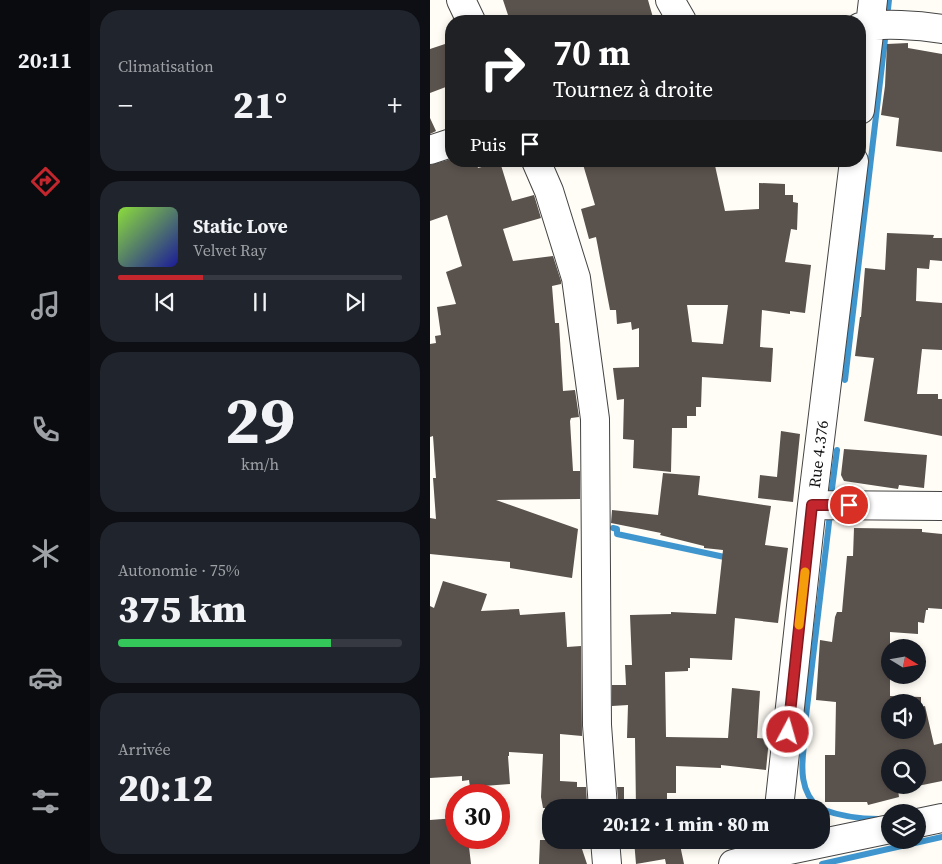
<!DOCTYPE html>
<html lang="fr">
<head>
<meta charset="utf-8">
<style>
  :root { --surface:#171b24; --page:#20242c; --text:#f1f3f6; --muted:#9ea1a6; --line:#363941; --accent:#c4262e }
  body { margin:0; font-family:"Source Serif 4",serif; background:var(--page); color:var(--text); height:100vh; display:flex; flex-direction:column; font-size:19px; white-space:nowrap }
  * { box-sizing:border-box; margin:0 }
  p { font-size:16px; color:var(--muted) }
  .icon { flex:none; width:28px; height:28px; fill:none; stroke:currentColor; stroke-width:2; stroke-linecap:round; stroke-linejoin:round }
  .map { position:relative; flex:1; overflow:hidden }
  .panel { display:flex; flex-direction:column; gap:10px; padding:10px; background:#0d0f14; width:340px }
  .panel>* { flex:none }
  .banner { position:absolute; left:15px; top:15px; width:421px; height:152px; border-radius:20px; box-shadow:0 2px 8px #0003; background:#202124; color:#fff; overflow:hidden }
  .needle { width:32px; rotate:101deg }
  .fabs { position:absolute; left:451px; top:639px; display:grid; gap:10px }
  .fabs a { display:grid; place-items:center; width:45px; height:45px; border-radius:50%; background:var(--surface); box-shadow:0 2px 8px #0003; font-size:25px }
  .speed { position:absolute; left:15px; top:784px; display:flex; gap:10px; font-size:25px; font-weight:700; text-align:center }
  .speed>* { display:grid; place-content:center; width:65px; height:65px; border-radius:50%; background:var(--surface); box-shadow:0 2px 8px #0003; line-height:1 }
  .speed .limit { border:8px solid #d22; background:#fff; color:#111 }
  .pin { position:absolute; display:grid; place-items:center; width:42px; height:42px; color:#fff; margin:-21px; border:2px solid #fff; border-radius:50%; box-shadow:0 1px 5px #0007 }
  .me { position:absolute; width:55px; margin:-28px; rotate:6deg; stroke-linejoin:round; filter:drop-shadow(0 0 4px #0008) }
  .turn { display:flex; align-items:center; gap:18px; height:105px; padding:0 25px; font-size:22px }
  .turn .icon { width:65px; height:65px; stroke-width:2.5 }
  .turn b { display:block; font-size:35px; line-height:42px }
  .then { display:flex; align-items:center; height:48px; padding:0 25px; background:#0003; gap:10px; font-size:19px }
  .big { font-size:38px; font-weight:800; line-height:1.1 }
  .panel .card { flex:1; display:flex; flex-direction:column; justify-content:center; gap:8px; min-width:0; padding:0 18px; border-radius:20px; background:var(--page) }
  .panel .dial { align-items:center; gap:0 }
  .dial b { font-size:65px; line-height:1 }
  .song { display:flex; align-items:center; gap:15px }
  .cover { width:60px; height:60px; border-radius:8px; background:linear-gradient(135deg,hsl(90 70% 55%),hsl(240 70% 35%)) }
  .played { height:5px; border-radius:2px; background:linear-gradient(90deg,var(--accent) 30%,var(--line) 30%) }
  .keys { display:flex; justify-content:space-around; direction:ltr }
  .heat { display:flex; justify-content:space-between; align-items:center; font-size:28px; direction:ltr }
  .charge { height:8px; border-radius:4px; background:linear-gradient(90deg,#34c759 75%,var(--line) 0) }
  .trip { position:absolute; left:112px; top:799px; width:288px; height:50px; border-radius:20px; background:var(--surface); box-shadow:0 2px 8px #0003; font-weight:800; line-height:50px; text-align:center }
  main { display:flex; flex:1; min-height:0 }
  .tabs { display:flex; flex-direction:column; width:90px; justify-content:space-around; align-items:center; background:#090b0e; color:var(--muted) }
  .tabs .icon { width:35px; height:35px }
  .tabs .current { color:var(--accent) }
  .tabs b { font-size:22px; color:var(--text) }
  .map>svg:first-child { display:block }
  .lines { fill:none; stroke-linecap:round; stroke-linejoin:round }
  .stream { stroke:#3f96cf; stroke-width:6 }
  .building { fill:#5a524d; fill-rule:evenodd }
  .minor-casing { stroke:#444; stroke-width:30 }
  .minor { stroke:#fff; stroke-width:28 }
  .route-casing { stroke:#7f191e; stroke-width:12 }
  .route { stroke:#c4262e; stroke-width:9 }
  .slow { stroke:#f59e0b; stroke-width:9 }
  .labels { text-anchor:middle; stroke-width:5; stroke-linejoin:round; paint-order:stroke }
  .street-label { font-size:16px; fill:#111; stroke:#fff }
</style>
</head>
<body>
<main>
<nav class="tabs">
<b>20:11</b>
<svg class="icon current" aria-label="directions" viewBox="0 0 24 24"><path d="M12 3l9 9-9 9-9-9zM9 14v-3h6M13 9l2 2-2 2"/></svg>
<svg class="icon" aria-label="music" viewBox="0 0 24 24"><path d="M9 18V5l10-2v13"/><circle cx="6" cy="18" r="3"/><circle cx="16" cy="16" r="3"/></svg>
<svg class="icon" aria-label="phone" viewBox="0 0 24 24"><path d="M5 4h4l2 5-3 2q2 4 5 5l2-3 5 2v4C11 20 4 13 5 4z"/></svg>
<svg class="icon" aria-label="climate" viewBox="0 0 24 24"><path d="M12 3v18M4 7l16 10M4 17L20 7"/></svg>
<svg class="icon" aria-label="car" viewBox="0 0 24 24"><path d="M5 17H2v-5l4-1 3-4h7l3 4 3 1v5h-3M9 17h6M6 11h13"/><circle cx="7" cy="17" r="2"/><circle cx="17" cy="17" r="2"/></svg>
<svg class="icon" aria-label="filters" viewBox="0 0 24 24"><path d="M4 7h16M4 17h16"/><circle cx="9" cy="7" r="2"/><circle cx="15" cy="17" r="2"/></svg>
</nav>
<section class="panel">
<div class="card"><p>Climatisation</p>
<div class="heat"><a>−</a><b class="big">21°</b><a>+</a></div>
</div>
<div class="card">
<div class="song"><i class="cover"></i><div><b>Static Love</b><p>Velvet Ray</p></div></div>
<div class="played"></div>
<div class="keys"><svg class="icon" aria-label="previous" viewBox="0 0 24 24"><path d="M18 5L8 12l10 7zM5 5v14"/></svg><svg class="icon" aria-label="pause" viewBox="0 0 24 24"><path d="M8 5v14M16 5v14"/></svg><svg class="icon" aria-label="next" viewBox="0 0 24 24"><path d="M6 5l10 7-10 7zM19 5v14"/></svg></div>
</div>
<div class="card dial"><b>29</b><p>km/h</p></div>
<div class="card"><p>Autonomie · 75%</p><b class="big">375 km</b><div class="charge"></div></div>
<div class="card"><p>Arrivée</p><b class="big">20:12</b></div>
</section>
<div class="map">
<svg width="512" height="864" viewBox="0 0 512 864">
  <rect width="100%" height="100%" fill="#fffdf5"/>
  <g class="lines">
    <!-- stream -->
    <path class="stream" d="M 458,9 L 459,0
      M 415,380 L 456,31
      M 401,496 L 407,450
      M 183,528 L 187,529 L 187,534 L 299,558
      M 374,733 L 400,514
      M 374,745 C 371,768 370,792 389,808
      M 391,809 C 410,816 429,819 449,819
      M 392,864 L 512,837"/>
  </g>
  <!-- building -->
  <path class="building" d="M 73,0 L 218,0 L 224,21 L 80,21 Z
    M 21,42 L 21,85 L 0,93 L 0,49 Z
    M 478,43 L 478,48 L 512,54 L 512,152 L 466,146 L 469,118 L 451,115 L 455,86 L 457,44 Z
    M 0,118 L 6,131 L 0,134 Z
    M 21,159 L 21,161 L 46,161 L 48,168 L 70,162 L 82,201 L 104,195 L 111,218 L 73,229 L 83,261 L 123,256 L 131,281 L 131,284 L 122,286 L 125,323 L 129,323 L 133,391 L 145,390 L 149,417 L 141,418 L 140,421 L 143,471 L 150,471 L 150,499 L 66,500 L 148,529 L 142,578 L 80,568 L 80,562 L 0,554 L 0,518 L 6,519 L 3,478 L 6,478 L 3,436 L 0,437 L 0,344 L 6,343 L 5,336 L 11,335 L 7,307 L 26,304 L 16,272 L 32,266 L 17,215 L 0,221 L 0,165 Z
    M 152,161 L 284,161 L 295,211 L 329,209 L 329,183 L 355,184 L 355,195 L 363,195 L 363,202 L 368,203 L 367,230 L 361,229 L 355,262 L 381,265 L 375,313 L 360,311 L 360,314 L 332,310 L 330,347 L 343,348 L 341,382 L 272,377 L 271,407 L 266,407 L 266,416 L 257,416 L 257,428 L 242,428 L 241,472 L 203,468 L 204,440 L 193,439 L 194,399 L 187,400 L 183,368 L 209,367 L 209,328 L 202,330 L 201,322 L 187,324 L 186,310 L 180,310 L 166,237 L 159,239 L 151,209 L 165,205 ZM 257,305 L 298,305 L 293,344 L 262,342 Z
    M 457,233 L 504,235 L 503,238 L 512,238 L 512,261 L 500,260 L 499,269 L 487,268 L 486,301 L 512,303 L 512,350 L 492,349 L 487,394 L 508,394 L 508,399 L 512,399 L 512,436 L 434,421 L 444,358 L 425,356 L 430,317 L 431,317 L 435,268 L 455,270 Z
    M 351,431 L 370,434 L 363,502 L 328,498 L 330,475 L 347,477 Z
    M 414,449 L 497,455 L 494,488 L 469,485 L 468,489 L 414,481 L 411,475 Z
    M 233,473 L 270,476 L 268,495 L 341,506 L 335,545 L 358,548 L 348,623 L 305,618 L 302,660 L 260,658 L 260,668 L 258,668 L 258,671 L 235,672 L 236,737 L 298,738 L 302,688 L 330,691 L 327,738 L 339,739 L 336,770 L 291,765 L 291,768 L 246,766 L 246,793 L 237,793 L 237,808 L 206,808 L 205,738 L 197,738 L 198,705 L 182,706 L 182,685 L 196,685 L 195,665 L 202,665 L 200,615 L 241,614 L 241,612 L 286,614 L 293,550 L 274,548 L 274,546 L 230,535 L 231,533 L 181,523 L 182,510 L 228,515 Z
    M 424,528 L 492,529 L 492,532 L 512,534 L 512,609 L 498,608 L 498,610 L 496,610 L 494,623 L 488,622 L 488,634 L 460,632 L 460,696 L 491,697 L 491,707 L 495,706 L 504,745 L 512,743 L 512,781 L 468,790 L 469,797 L 438,805 L 437,802 L 395,802 L 395,755 L 405,755 L 406,702 L 386,700 L 390,640 L 402,642 L 405,617 L 407,612 L 412,612 L 417,556 L 423,556 ZM 460,702 L 488,702 L 488,730 L 460,730 ZM 460,758 L 488,758 L 488,785 L 460,785 Z
    M 13,581 L 57,594 L 51,611 L 89,609 L 90,615 L 135,612 L 137,647 L 151,646 L 152,736 L 130,734 L 130,781 L 147,782 L 147,787 L 156,787 L 157,803 L 154,803 L 154,808 L 113,808 L 111,797 L 113,754 L 79,752 L 79,756 L 78,756 L 80,784 L 40,787 L 39,780 L 32,781 L 32,776 L 0,778 L 0,606 L 4,608 Z
    M 187,787 L 194,787 L 194,802 L 188,802 Z
    M 26,818 L 26,838 L 38,838 L 41,864 L 0,864 L 0,820 Z
    M 110,840 L 149,840 L 157,864 L 109,864 Z
    M 204,840 L 249,840 L 254,864 L 236,864 L 235,859 L 206,864 Z"/>
  <g class="lines">
    <!-- minor casing -->
    <g class="minor-casing">
      <path id="minor" d="M 31,0 L 41,21
        M 240,0 L 252,21
        M 430,27 C 454,23 488,25 512,29
        M 430,110 L 443,0
        M 0,150 L 21,143
        M 106,161 L 119,191 L 146,278 L 165,419 L 167,725 L 173,808
        M 382,505 L 512,506
        M 349,808 L 382,505 L 424,161
        M 488,823 L 512,818
        M 175,840 L 177,864
        M 303,864 L 345,853 L 460,829"/>
    </g>
    <!-- minor -->
    <use href="#minor" class="minor"/>
  </g>
  <g class="lines">
    <!-- route casing -->
    <g class="route-casing">
      <path id="route" d="M 358,732 L 382,505 L 419,505"/>
    </g>
    <!-- route -->
    <use href="#route" class="route"/>
    <!-- slow -->
    <path class="slow" d="M 369,625 L 375,572"/>
  </g>
  <g class="labels">
    <!-- street labels -->
    <g class="street-label">
      <text transform="translate(388 454) rotate(-83)" y="6">Rue 4.376</text>
    </g>
  </g>
</svg>
<div class="fabs">
<a><svg class="needle" viewBox="-14 -14 28 28"><path d="M0-13l5 13h-10z" fill="#e53935"/><path d="M0 13l5-13h-10z" fill="#9ea1a6"/></svg></a>
<a><svg class="icon" aria-label="sound" viewBox="0 0 24 24"><path d="M4 9h4l5-4v14l-5-4H4zM17 9q2 3 0 6"/></svg></a>
<a><svg class="icon" aria-label="search" viewBox="0 0 24 24"><circle cx="10" cy="10" r="6"/><path d="M15 15l6 6"/></svg></a>
<a><svg class="icon" aria-label="layers" viewBox="0 0 24 24"><path d="M12 4l9 5-9 5-9-5zM3 14l9 5 9-5"/></svg></a>
</div>
<div class="speed"><div class="limit">30</div></div>
<div class="pin" style="left:419px;top:505px;background:#d93025"><svg class="icon" aria-label="arrive" viewBox="0 0 24 24"><path d="M6 21V4h12l-3 4 3 4H6"/></svg></div>
<svg class="me" style="left:358px;top:732px" viewBox="-20 -20 40 40"><circle r="17" fill="#c4262e" stroke="#fff" stroke-width="3"/><path d="M0-11L8 9 0 5-8 9z" fill="#fff"/></svg>
<div class="trip">20:12 · 1 min · 80 m</div>
<div class="banner">
<div class="turn"><svg class="icon" aria-label="right" viewBox="0 0 24 24"><path d="M7 20v-9h11M14 6l5 5-5 5"/></svg><div><b>70 m</b>Tournez à droite</div></div>
<div class="then">Puis<svg class="icon" aria-label="arrive" viewBox="0 0 24 24"><path d="M6 21V4h12l-3 4 3 4H6"/></svg></div>
</div>
</div>
</main>
</body>
</html>
